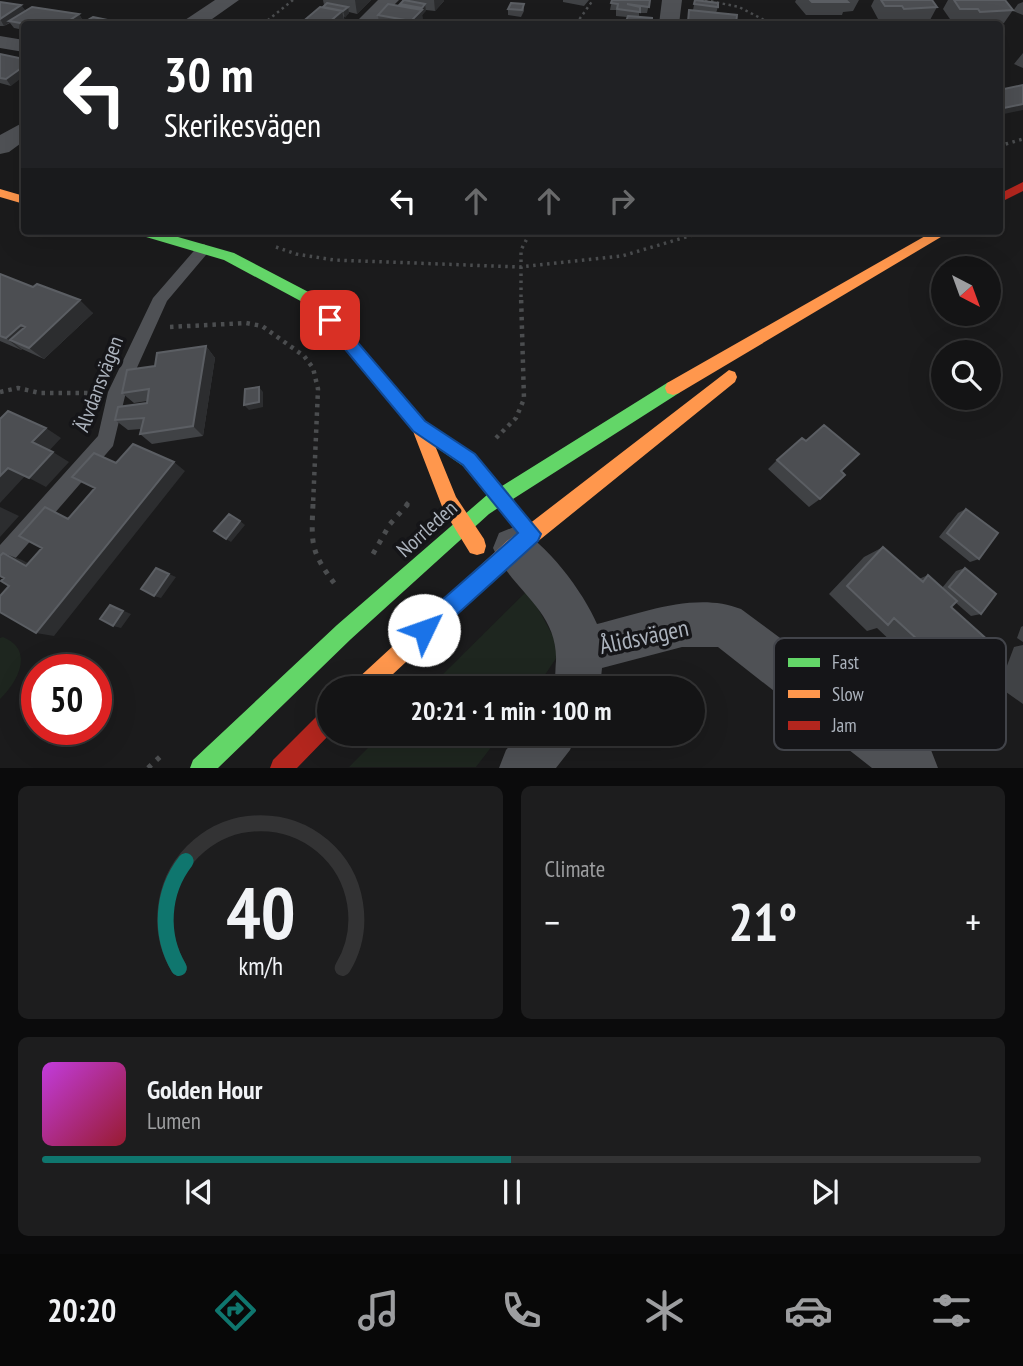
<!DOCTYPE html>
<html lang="en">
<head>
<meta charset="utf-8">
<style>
  :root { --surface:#141415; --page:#1d1d1e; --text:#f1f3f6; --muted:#9d9ea0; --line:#333334; --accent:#0f766e }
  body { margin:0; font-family:"PT Sans Narrow",sans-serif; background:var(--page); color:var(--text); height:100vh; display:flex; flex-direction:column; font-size:26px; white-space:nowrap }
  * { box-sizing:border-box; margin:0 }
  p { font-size:23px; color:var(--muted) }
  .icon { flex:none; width:38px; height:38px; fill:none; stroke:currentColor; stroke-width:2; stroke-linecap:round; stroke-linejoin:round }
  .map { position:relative; height:768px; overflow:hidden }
  .sheet { display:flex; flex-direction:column; gap:18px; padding:18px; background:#0b0b0c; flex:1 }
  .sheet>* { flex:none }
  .hud { position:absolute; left:21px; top:21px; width:982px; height:214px; border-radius:7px; box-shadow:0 7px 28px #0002,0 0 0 2px var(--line); background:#202124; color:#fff; overflow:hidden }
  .needle { width:46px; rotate:139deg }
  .controls { position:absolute; left:931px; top:256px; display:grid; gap:14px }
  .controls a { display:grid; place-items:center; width:70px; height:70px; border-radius:50%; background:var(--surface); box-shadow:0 7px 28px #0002,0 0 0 2px var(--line); font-size:35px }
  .speed { position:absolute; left:21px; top:654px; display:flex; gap:14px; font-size:35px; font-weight:700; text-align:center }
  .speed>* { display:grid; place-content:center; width:91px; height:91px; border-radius:50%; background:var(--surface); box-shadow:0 7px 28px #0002,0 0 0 2px var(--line); line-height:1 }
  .speed .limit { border:10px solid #d22; background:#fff; color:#111 }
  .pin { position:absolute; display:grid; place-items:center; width:60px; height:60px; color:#fff; margin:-30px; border-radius:14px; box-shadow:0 4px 10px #0006 }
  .me { position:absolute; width:77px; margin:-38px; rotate:48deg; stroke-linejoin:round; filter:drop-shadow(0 0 5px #0008) }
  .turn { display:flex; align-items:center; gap:24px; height:147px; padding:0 28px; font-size:32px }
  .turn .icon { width:91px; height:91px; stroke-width:2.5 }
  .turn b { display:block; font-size:49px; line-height:60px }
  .lanes { display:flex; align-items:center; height:66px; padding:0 28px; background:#0003; justify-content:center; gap:35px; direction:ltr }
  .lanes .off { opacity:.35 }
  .big { font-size:52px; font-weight:700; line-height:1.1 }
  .sheet .tile { flex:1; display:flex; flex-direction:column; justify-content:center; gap:10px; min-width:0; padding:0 24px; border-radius:10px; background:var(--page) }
  .sheet .dial { align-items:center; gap:0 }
  .dial svg { height:182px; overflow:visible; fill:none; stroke:var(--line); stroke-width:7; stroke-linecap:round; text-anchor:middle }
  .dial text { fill:var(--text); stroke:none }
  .song { display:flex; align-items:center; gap:21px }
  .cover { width:84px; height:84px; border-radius:10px; background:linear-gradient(135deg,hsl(290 70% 55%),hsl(350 70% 35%)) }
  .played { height:7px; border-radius:4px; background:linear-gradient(90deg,var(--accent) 50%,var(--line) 50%) }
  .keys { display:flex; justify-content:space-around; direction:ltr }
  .heat { display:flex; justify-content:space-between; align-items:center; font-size:38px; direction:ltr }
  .sheet .tiles { flex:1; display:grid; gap:18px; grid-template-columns:1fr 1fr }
  .tile:last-child { grid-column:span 2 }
  .trip { position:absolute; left:317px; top:676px; width:388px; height:70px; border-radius:35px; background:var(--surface); box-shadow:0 7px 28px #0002,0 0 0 2px var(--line); font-weight:700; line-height:70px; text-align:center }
  .dock { display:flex; height:112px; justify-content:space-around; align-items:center; background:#080808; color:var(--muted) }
  .dock .icon { width:49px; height:49px }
  .dock .on { color:var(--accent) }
  .dock b { font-size:32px; color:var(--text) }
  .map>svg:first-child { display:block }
  .green { fill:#1e261f }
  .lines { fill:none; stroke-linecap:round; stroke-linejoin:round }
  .path-far3 { stroke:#4b4d4f; stroke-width:2.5; stroke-dasharray:2.5 3.5; stroke-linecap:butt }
  .path-far2 { stroke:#4b4d4f; stroke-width:3.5; stroke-dasharray:2.5 4.5; stroke-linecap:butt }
  .path-far1 { stroke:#4b4d4f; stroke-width:4.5; stroke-dasharray:3.5 5; stroke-linecap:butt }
  .path { stroke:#4b4d4f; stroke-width:5; stroke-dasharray:4.5 7; stroke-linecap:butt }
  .lane { fill:#4f5155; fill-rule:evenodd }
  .street { fill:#4f5155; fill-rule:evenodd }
  .fast { fill:#63d668; fill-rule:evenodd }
  .slow { fill:#ff974d; fill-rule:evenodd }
  .jam { fill:#b3261e; fill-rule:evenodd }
  .wall { fill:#404245 }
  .shaded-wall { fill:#2c2d2f }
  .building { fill:#4c4e52; stroke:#5b5e63; stroke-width:2 }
  .route { fill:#1a73e8; stroke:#114b97; stroke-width:2 }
  .labels { text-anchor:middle; stroke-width:7; stroke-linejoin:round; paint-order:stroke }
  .street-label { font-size:21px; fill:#acb3bd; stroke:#151518 }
  .near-street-label { font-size:24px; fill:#acb3bd; stroke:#151518 }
  .key { fill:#151518; stroke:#42444a; stroke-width:2 }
  .key-label { font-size:19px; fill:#acb3bd }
</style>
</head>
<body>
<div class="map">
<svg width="1023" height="768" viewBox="0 0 1023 768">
  <rect width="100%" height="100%" fill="#1b1b1c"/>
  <!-- green -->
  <path class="green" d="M 528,590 L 561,651 L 536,688 L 429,688 Z
    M 3,637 C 35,650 18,682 0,699 L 0,638 Z
    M 383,733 L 502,733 L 476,767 L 349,767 Z"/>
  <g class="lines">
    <!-- path-far3 -->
    <path class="path-far3" d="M 705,0 L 739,7 L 768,22 L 793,24
      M 263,24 L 293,0
      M 576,24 L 593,0"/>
    <!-- path-far2 -->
    <path class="path-far2" d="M 999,146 L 1023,139
      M 276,247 L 296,254 L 334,260 L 520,267 L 622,256 L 706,231
      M 521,297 L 521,250 L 531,231"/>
    <!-- path-far1 -->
    <path class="path-far1" d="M 170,327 L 246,323 L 262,326 L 304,356 L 313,368 L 318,389 L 313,505
      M 0,392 L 18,388 L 40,393 L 93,393
      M 496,438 L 516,418 L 524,399 L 521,295
      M 406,505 L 412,499"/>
    <!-- path -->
    <path class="path" d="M 313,504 C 311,547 311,552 337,587
      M 373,554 L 390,524 L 408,504
      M 148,768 L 163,754"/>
    <!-- lane -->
    <path class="lane" d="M 204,244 L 211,249 L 167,301 L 126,392 L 113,446 L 7,568 L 0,572 L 0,545 L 98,436 L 108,392 L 153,298 L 199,245 Z"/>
    <!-- street -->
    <path class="street" d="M 215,0 L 239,0 L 205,24 L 182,24 L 185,20 Z
      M 378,0 L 399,0 L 375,24 L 354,24 Z
      M 662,0 L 682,0 L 679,24 L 659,24 Z
      M 0,36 L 24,40 L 24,52 L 0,48 Z
      M 24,122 L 24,141 L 9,152 L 0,154 L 0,135 Z
      M 514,527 C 545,540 584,593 597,624 C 642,613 696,591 741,609 L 931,750 L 938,768 L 872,768 L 718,647 L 682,647 L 602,668 L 600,688 L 553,688 C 556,679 555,670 556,661 C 558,610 511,590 493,548 L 499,533 Z
      M 521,733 L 577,733 L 570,750 L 556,768 L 499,768 L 506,750 Z"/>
    <!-- fast -->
    <path class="fast" d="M 134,231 L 157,231 L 234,253 L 318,297 L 425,421 L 475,454 L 502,486 L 667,383 L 673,381 L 679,383 L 681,388 L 679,393 L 513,499 L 525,516 L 522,522 L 516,525 L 510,522 L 498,508 L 489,514 L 351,639 L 218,768 L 190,768 L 193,760 L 337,625 L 487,495 L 463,466 L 413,431 L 308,305 L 224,260 L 136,234 Z"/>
    <!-- slow -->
    <path class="slow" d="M 0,189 L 24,196 L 24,204 L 0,197 Z
      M 934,231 L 951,231 L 679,393 L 673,395 L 667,393 L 665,388 L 667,383 Z
      M 729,370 L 735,372 L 737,377 L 735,382 L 521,555 L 378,688 L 352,688 L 355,681 L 507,541 Z
      M 419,419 L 425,421 L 456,497 L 484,539 L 486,546 L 484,553 L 477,555 L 470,553 L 443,509 L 411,426 L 413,421 Z"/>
    <!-- jam -->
    <path class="jam" d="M 1023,182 L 1023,191 L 999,203 L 999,194 Z
      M 329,709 L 329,733 L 331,733 L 297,768 L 270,768 L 273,760 L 321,712 Z"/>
  </g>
  <!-- wall -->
  <path class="wall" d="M 323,0 L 371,0 L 357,14 L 349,12 L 349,13 L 344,17 L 345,24 L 301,24 L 324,5 Z
    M 402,0 L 444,0 L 444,1 L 435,11 L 426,10 L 422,15 L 423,24 L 379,24 L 378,15 L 401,6 Z
    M 563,0 L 589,0 L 584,6 L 563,2 Z
    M 612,0 L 650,0 L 647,13 L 639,13 L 639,17 L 627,17 L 616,16 L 616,10 L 610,10 Z
    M 695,0 L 718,7 L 716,13 L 736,24 L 687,24 L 689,10 L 693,10 Z
    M 796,0 L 859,0 L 853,11 L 843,12 L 842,15 L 806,15 L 795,2 Z
    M 874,0 L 932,0 L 937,7 L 930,20 L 897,22 L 895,19 L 878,19 L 871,6 Z
    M 948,0 L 1005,0 L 1013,10 L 1004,23 L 971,24 L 969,22 L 952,22 L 943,9 Z
    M 0,2 L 21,5 L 25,11 L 79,14 L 83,21 L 77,24 L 24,24 L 24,30 L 14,28 L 10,23 L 4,26 L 0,26 Z
    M 1023,2 L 1023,15 L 1013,11 L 1018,4 Z
    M 524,4 L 524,11 L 521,17 L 508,15 L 508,9 Z
    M 1023,53 L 1023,68 L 1014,64 Z
    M 0,54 L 11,86 L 0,83 Z
    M 0,274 L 93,313 L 44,359 L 22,349 L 21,350 L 0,341 Z
    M 206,346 L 215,358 L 203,436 L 152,444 L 140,434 L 141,429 L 128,430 L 115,420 L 147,403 L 147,401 L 134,403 L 122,393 L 155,366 Z
    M 777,460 L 841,471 L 820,499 L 809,507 L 768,469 Z
    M 966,509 L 979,559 L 970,562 L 939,537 L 958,513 Z
    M 883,547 L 919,579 L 928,575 L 942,588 L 956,571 L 965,568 L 981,614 L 971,616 L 955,602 L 951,607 L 956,689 L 929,692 L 888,652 L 895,645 L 877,628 L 867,631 L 829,594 L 864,557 Z
    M 1023,626 L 1023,642 L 1017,638 L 1021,627 Z
    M 1023,645 L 1023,704 L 999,687 L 1014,647 Z"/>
  <!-- shaded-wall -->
  <path class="shaded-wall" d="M 355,0 L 371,0 L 357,14 Z
    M 434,0 L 444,0 L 444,1 L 435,11 Z
    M 425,4 L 426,11 L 422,15 L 422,8 Z
    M 21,5 L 26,11 L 4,26 L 0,19 Z
    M 348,7 L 349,13 L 345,18 L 343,11 Z
    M 422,10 L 423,24 L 412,24 L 411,21 Z
    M 342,11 L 345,24 L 327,24 Z
    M 79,14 L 83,21 L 77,24 L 64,24 Z
    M 24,66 L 24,76 L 11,86 L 6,79 Z
    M 1023,104 L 1023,110 L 999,115 L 999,109 Z
    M 80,300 L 93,313 L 44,359 L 29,348 Z
    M 21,325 L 35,337 L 10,340 L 22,349 L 21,350 L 6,338 Z
    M 206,346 L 215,358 L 203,436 L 193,426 Z
    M 259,387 L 263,392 L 263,407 L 249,410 L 244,405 Z
    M 46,428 L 61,438 L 48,452 L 32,442 Z
    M 53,452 L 69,462 L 46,487 L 29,478 Z
    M 174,462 L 185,471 L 54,636 L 36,633 Z
    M 8,468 L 25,476 L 0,503 L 0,476 Z
    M 0,507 L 19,516 L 0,537 Z
    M 240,521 L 245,525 L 231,542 L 226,539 Z
    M 3,553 L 22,560 L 45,572 L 26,566 Z
    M 169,574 L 176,577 L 161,598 L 154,596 Z
    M 110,605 L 131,614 L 121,628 L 113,626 Z"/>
  <!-- building -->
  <path class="building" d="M 404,0 L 425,4 L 422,8 L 400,4 Z
    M 612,0 L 650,0 L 649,7 L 627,4 L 640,7 L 640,12 L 617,9 L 618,4 L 611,3 Z
    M 695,0 L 718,3 L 718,7 L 694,4 Z
    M 810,0 L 846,0 L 848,2 L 812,2 Z
    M 881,0 L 932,0 L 937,7 L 904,9 L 902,6 L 885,6 Z
    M 954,0 L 1005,0 L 1013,10 L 980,12 L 978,9 L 960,9 Z
    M 0,2 L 21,5 L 0,19 Z
    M 327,3 L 348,7 L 343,11 L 323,7 Z
    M 511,3 L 524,4 L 522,10 L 508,9 Z
    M 388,4 L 422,10 L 411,21 L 378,15 Z
    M 32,7 L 79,14 L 64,24 L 26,24 L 9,21 Z
    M 320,7 L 342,11 L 327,24 L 300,24 Z
    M 689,10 L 737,15 L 736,24 L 692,24 L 692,22 L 688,22 Z
    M 628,16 L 652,18 L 652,22 L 656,22 L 656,24 L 625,24 Z
    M 93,17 L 127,24 L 81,24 Z
    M 0,54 L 24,59 L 24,66 L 6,79 L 0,78 Z
    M 1023,85 L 1023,104 L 999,109 L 999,90 Z
    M 0,274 L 33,287 L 37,284 L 80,300 L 29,348 L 10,340 L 25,327 L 21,325 L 6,338 L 0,336 Z
    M 206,346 L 193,426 L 140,434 L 144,418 L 115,420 L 118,407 L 147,403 L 149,389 L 122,393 L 127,370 L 155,366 L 157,353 Z
    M 259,387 L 259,402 L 244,405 L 245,389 Z
    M 8,411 L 46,428 L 32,442 L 53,452 L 29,478 L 8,468 L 0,476 L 0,419 Z
    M 824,425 L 859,454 L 841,471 L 845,475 L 820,499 L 777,460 L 802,438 L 806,441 Z
    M 133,444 L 174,462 L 36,633 L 0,612 L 0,596 L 9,586 L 1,581 L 4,578 L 0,576 L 0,556 L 3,553 L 26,566 L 42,548 L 19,536 L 45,507 L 68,519 L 95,488 L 72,477 L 94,453 L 116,463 Z
    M 966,509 L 998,533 L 979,559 L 947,533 Z
    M 229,514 L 240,521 L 226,539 L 214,531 Z
    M 883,547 L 923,582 L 928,575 L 957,601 L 951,607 L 991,643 L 956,689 L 911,647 L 918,640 L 894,618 L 888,625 L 847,586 Z
    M 156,568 L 169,574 L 154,596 L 141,589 Z
    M 965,568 L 996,594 L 981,614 L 949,587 Z
    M 110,605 L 123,611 L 113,626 L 100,619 Z"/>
  <!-- route -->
  <path class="route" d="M 330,314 L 335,316 L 425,421 L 475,454 L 541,534 L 538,541 L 432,637 L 424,640 L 417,637 L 414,630 L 417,622 L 518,533 L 463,465 L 413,431 L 324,324 L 322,320 Z"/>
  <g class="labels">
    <!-- street labels -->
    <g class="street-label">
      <text transform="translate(99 384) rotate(-69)" y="7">Älvdansvägen</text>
      <text transform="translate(427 529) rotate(-42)" y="7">Norrleden</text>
    </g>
    <!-- near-street labels -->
    <g class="near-street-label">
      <text transform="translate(644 637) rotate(-12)" y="8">Ålidsvägen</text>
    </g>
  </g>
  <!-- legend -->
  <rect x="774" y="638" width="232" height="112" rx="10" class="key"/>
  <rect x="788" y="658" width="32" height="9" fill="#63d668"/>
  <rect x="788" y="690" width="32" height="8" fill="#ff974d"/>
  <rect x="788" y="721" width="32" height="9" fill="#b3261e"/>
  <g class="key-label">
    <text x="832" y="669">Fast</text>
    <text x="832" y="701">Slow</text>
    <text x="832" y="732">Jam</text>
  </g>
</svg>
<div class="controls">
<a><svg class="needle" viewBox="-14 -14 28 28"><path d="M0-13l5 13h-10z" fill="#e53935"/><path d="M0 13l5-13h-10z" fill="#9d9ea0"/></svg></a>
<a><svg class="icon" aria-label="search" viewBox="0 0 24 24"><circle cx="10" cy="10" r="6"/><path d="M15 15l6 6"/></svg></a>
</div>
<div class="speed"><div class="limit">50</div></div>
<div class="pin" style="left:330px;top:320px;background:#d93025"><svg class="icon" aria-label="arrive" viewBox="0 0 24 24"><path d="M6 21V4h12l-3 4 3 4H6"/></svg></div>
<svg class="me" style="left:424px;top:630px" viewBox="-20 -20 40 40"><circle r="19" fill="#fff"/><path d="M0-13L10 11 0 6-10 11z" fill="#1a73e8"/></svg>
<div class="trip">20:21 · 1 min · 100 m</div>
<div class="hud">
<div class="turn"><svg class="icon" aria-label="left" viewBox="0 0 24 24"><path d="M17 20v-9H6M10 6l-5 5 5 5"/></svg><div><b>30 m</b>Skerikesvägen</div></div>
<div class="lanes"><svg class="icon" aria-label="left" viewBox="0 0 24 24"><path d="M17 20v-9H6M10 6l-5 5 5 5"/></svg><svg class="icon off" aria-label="ahead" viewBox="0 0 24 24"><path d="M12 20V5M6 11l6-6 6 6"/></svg><svg class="icon off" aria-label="ahead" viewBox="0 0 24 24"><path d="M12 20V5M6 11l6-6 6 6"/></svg><svg class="icon off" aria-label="right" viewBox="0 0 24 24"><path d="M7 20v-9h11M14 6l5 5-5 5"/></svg></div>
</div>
</div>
<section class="sheet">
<div class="tiles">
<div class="tile dial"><svg viewBox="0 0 100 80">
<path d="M14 69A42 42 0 1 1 86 69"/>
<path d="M14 69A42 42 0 0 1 17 22" stroke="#0f766e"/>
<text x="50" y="56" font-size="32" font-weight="700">40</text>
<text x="50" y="72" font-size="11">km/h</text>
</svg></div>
<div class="tile"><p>Climate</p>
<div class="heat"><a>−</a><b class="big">21°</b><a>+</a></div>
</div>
<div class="tile">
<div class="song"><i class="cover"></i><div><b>Golden Hour</b><p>Lumen</p></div></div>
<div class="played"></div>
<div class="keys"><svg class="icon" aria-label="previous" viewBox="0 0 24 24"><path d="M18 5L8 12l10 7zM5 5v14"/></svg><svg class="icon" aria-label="pause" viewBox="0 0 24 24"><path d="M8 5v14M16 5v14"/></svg><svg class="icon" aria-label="next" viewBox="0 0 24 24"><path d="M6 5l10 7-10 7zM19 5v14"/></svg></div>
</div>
</div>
</section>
<nav class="dock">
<b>20:20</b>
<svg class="icon on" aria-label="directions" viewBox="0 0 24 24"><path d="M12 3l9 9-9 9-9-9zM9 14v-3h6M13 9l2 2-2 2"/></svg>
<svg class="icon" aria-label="music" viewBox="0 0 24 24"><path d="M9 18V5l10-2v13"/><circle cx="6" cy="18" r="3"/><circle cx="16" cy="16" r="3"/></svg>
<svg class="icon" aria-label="phone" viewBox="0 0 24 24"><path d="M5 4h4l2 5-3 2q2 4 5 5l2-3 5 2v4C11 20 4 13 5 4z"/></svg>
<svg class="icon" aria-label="climate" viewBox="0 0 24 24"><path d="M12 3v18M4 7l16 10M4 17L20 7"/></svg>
<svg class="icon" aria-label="car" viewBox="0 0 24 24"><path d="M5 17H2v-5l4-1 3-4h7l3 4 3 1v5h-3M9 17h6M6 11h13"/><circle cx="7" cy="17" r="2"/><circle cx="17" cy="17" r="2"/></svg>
<svg class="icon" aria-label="filters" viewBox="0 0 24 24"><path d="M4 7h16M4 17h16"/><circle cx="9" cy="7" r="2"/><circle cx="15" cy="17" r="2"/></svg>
</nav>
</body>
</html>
